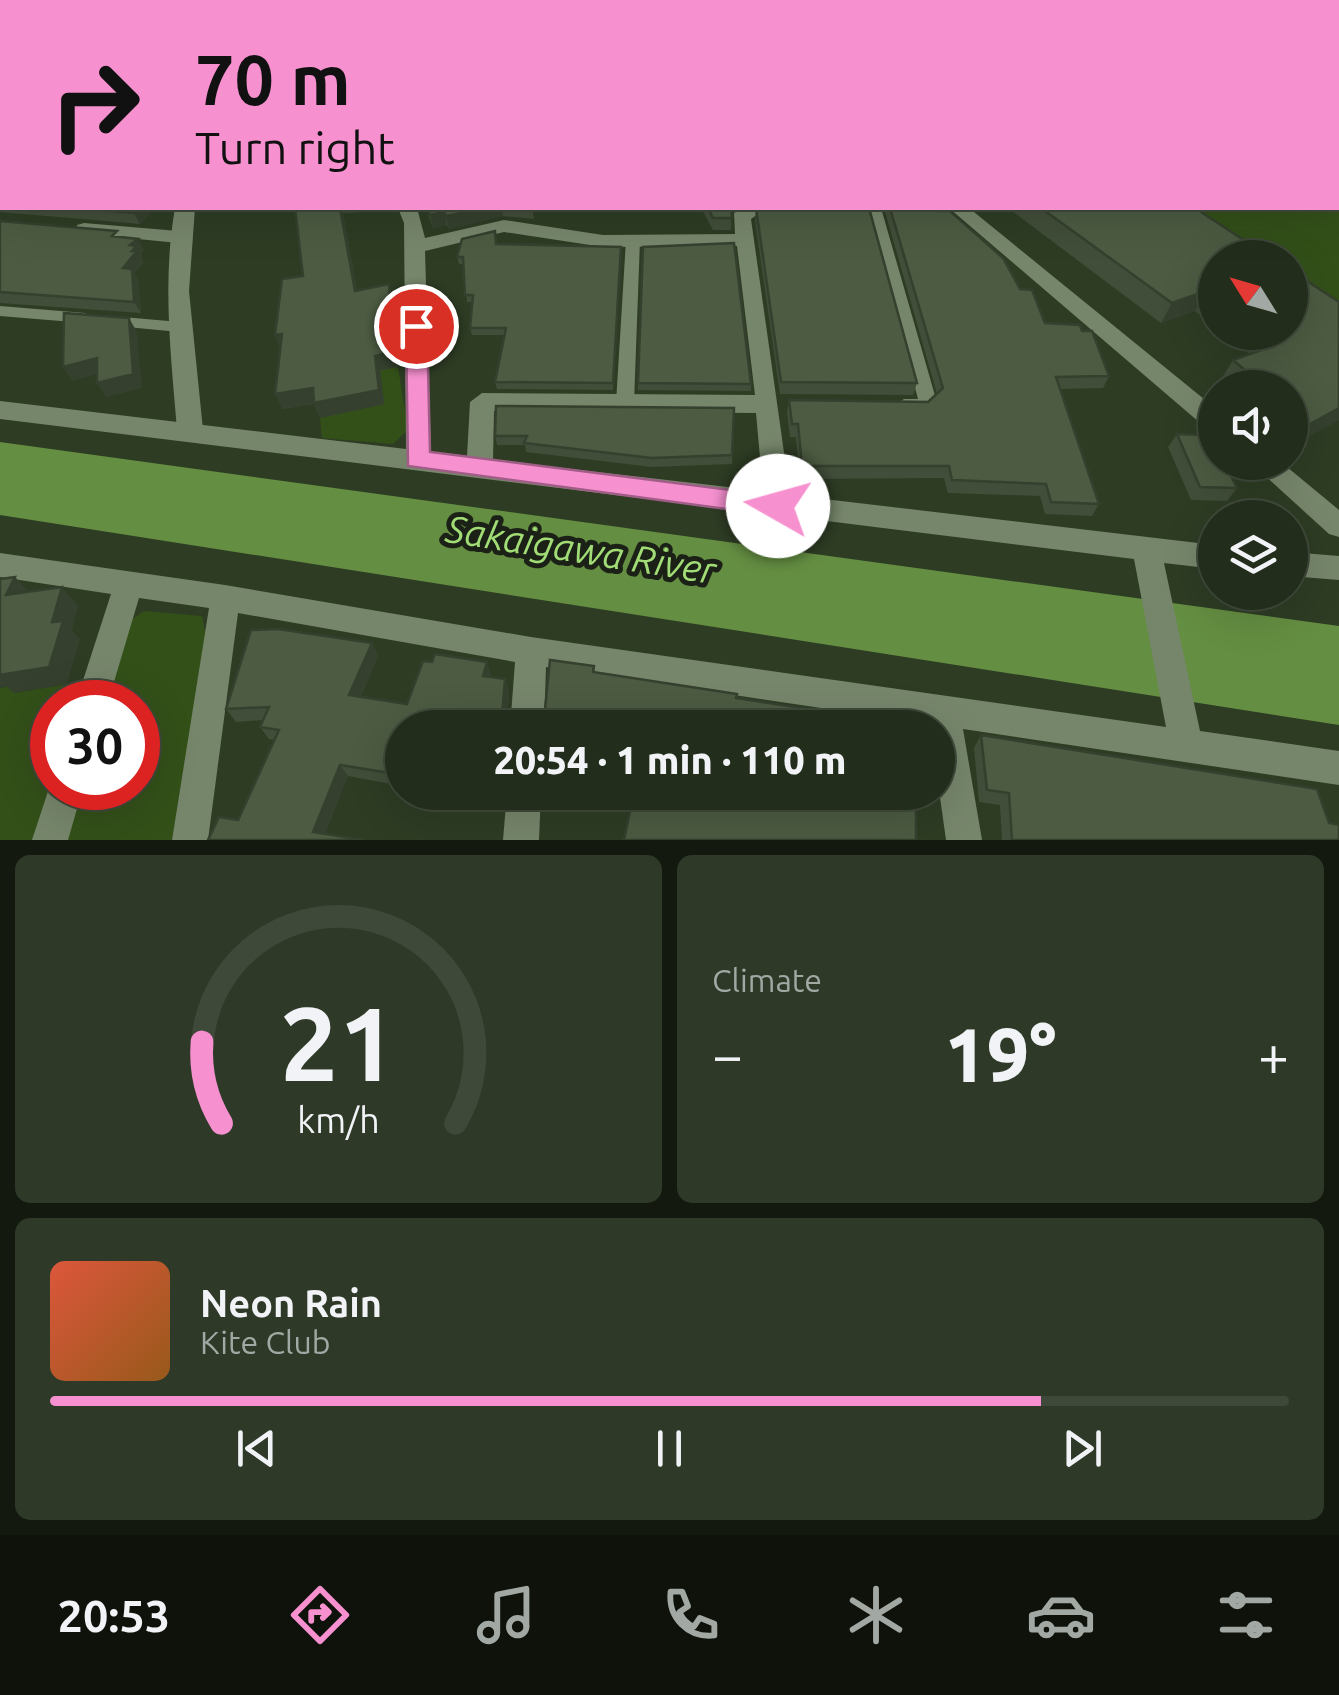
<!DOCTYPE html>
<html lang="en">
<head>
<meta charset="utf-8">
<style>
  :root { --surface:#222d1b; --page:#2e3928; --text:#f1f3f6; --muted:#a2a8a3; --line:#3f493a; --accent:#f690cf }
  body { margin:0; font-family:Ubuntu,sans-serif; background:var(--page); color:var(--text); height:100vh; display:flex; flex-direction:column; font-size:38px; white-space:nowrap }
  * { box-sizing:border-box; margin:0 }
  p { font-size:32px; color:var(--muted) }
  .icon { flex:none; width:55px; height:55px; fill:none; stroke:currentColor; stroke-width:2; stroke-linecap:round; stroke-linejoin:round }
  .map { position:relative; height:840px; overflow:hidden }
  .sheet { display:flex; flex-direction:column; gap:15px; padding:15px; background:#13190f; flex:1 }
  .sheet>* { flex:none }
  .hud { position:absolute; left:0px; top:0px; width:1340px; height:210px; box-shadow:0 10px 40px #0002,0 0 0 2px var(--line); background:#f690cf; color:#111; overflow:hidden }
  .needle { width:65px; rotate:307deg }
  .tools { position:absolute; left:1198px; top:240px; display:grid; gap:20px }
  .tools a { display:grid; place-items:center; width:110px; height:110px; border-radius:50%; background:var(--surface); box-shadow:0 10px 40px #0002,0 0 0 2px var(--line); font-size:50px }
  .speed { position:absolute; left:30px; top:680px; display:flex; gap:20px; font-size:50px; font-weight:700; text-align:center }
  .speed>* { display:grid; place-content:center; width:130px; height:130px; border-radius:50%; background:var(--surface); box-shadow:0 10px 40px #0002,0 0 0 2px var(--line); line-height:1 }
  .speed .limit { border:15px solid #d22; background:#fff; color:#111 }
  .pin { position:absolute; display:grid; place-items:center; width:85px; height:85px; color:#fff; margin:-42px; border:5px solid #fff; border-radius:50%; box-shadow:0 2px 10px #0007 }
  .me { position:absolute; width:110px; margin:-55px; rotate:277deg; stroke-linejoin:round; filter:drop-shadow(0 0 8px #0008) }
  .turn { display:flex; align-items:center; gap:35px; height:210px; padding:0 30px; font-size:45px }
  .turn .icon { width:130px; height:130px; stroke-width:2.5 }
  .turn b { display:block; font-size:70px; line-height:85px }
  .big { font-size:75px; font-weight:800; line-height:1.1 }
  .sheet .card { flex:1; display:flex; flex-direction:column; justify-content:center; gap:15px; min-width:0; padding:0 35px; border-radius:15px; background:var(--page) }
  .sheet .dial { align-items:center; gap:0 }
  .dial svg { height:260px; overflow:visible; fill:none; stroke:var(--line); stroke-width:7; stroke-linecap:round; text-anchor:middle }
  .dial text { fill:var(--text); stroke:none }
  .song { display:flex; align-items:center; gap:30px }
  .cover { width:120px; height:120px; border-radius:15px; background:linear-gradient(135deg,hsl(10 70% 55%),hsl(30 70% 35%)) }
  .played { height:10px; border-radius:5px; background:linear-gradient(90deg,var(--accent) 80%,var(--line) 80%) }
  .keys { display:flex; justify-content:space-around; direction:ltr }
  .heat { display:flex; justify-content:space-between; align-items:center; font-size:55px; direction:ltr }
  .sheet .tiles { flex:1; display:grid; gap:15px; grid-template-columns:1fr 1fr }
  .card:last-child { grid-column:span 2 }
  .trip { position:absolute; left:385px; top:710px; width:570px; height:100px; border-radius:50px; background:var(--surface); box-shadow:0 10px 40px #0002,0 0 0 2px var(--line); font-weight:800; line-height:100px; text-align:center }
  .tabs { display:flex; height:160px; justify-content:space-around; align-items:center; background:#0e120b; color:var(--muted) }
  .tabs .icon { width:70px; height:70px }
  .tabs .on { color:var(--accent) }
  .tabs b { font-size:45px; color:var(--text) }
  .map>svg:first-child { display:block }
  .green { fill:#335019 }
  .water { fill:#648e42 }
  .lines { fill:none; stroke-linecap:round; stroke-linejoin:round }
  .service { fill:#76866b; fill-rule:evenodd }
  .minor { fill:#76866b; fill-rule:evenodd }
  .tertiary { fill:#76866b; fill-rule:evenodd }
  .wall { fill:#414e39 }
  .shaded-wall { fill:#35402e }
  .building { fill:#4c5b42; stroke:#35402e; stroke-width:2.5 }
  .route { fill:#f690cf; stroke:#a05e87; stroke-width:2.5 }
  .labels { text-anchor:middle; stroke-width:10; stroke-linejoin:round; paint-order:stroke }
  .water-label { font-size:38px; font-style:italic; fill:#a2dc76; stroke:#1b2116 }
</style>
</head>
<body>
<div class="map">
<svg width="1339" height="840" viewBox="0 0 1339 840">
  <rect width="100%" height="100%" fill="#2e3c24"/>
  <!-- green -->
  <path class="green" d="M 1339,79 L 1339,333 L 1290,299 L 1290,258 L 1234,257 L 1164,208 L 1338,208 Z
    M 398,367 L 408,430 L 393,444 L 322,438 L 320,418 L 384,404 L 380,370 Z
    M 144,611 L 202,616 L 206,636 L 172,840 L 63,840 L 78,788 L 138,788 L 138,702 L 102,702 L 125,624 Z
    M 18,684 L 15,693 L 67,684 L 61,700 L 82,695 L 79,702 L 52,702 L 52,782 L 33,840 L 0,840 L 0,688 Z"/>
  <!-- water -->
  <path class="water" d="M 0,442 L 1339,626 L 1339,725 L 0,515 Z"/>
  <g class="lines">
    <!-- service -->
    <path class="service" d="M 928,0 L 966,0 L 963,2 L 927,2 Z
      M 868,208 L 881,208 L 936,399 L 930,409 C 920,412 902,415 895,405 L 904,399 L 918,399 Z
      M 633,236 L 640,240 L 634,403 L 625,409 L 616,403 L 626,240 Z
      M 0,306 L 85,313 L 93,318 L 85,323 L 0,316 Z
      M 111,316 L 180,322 L 188,327 L 180,332 L 105,325 L 103,321 L 105,317 Z"/>
    <!-- minor -->
    <path class="minor" d="M 398,208 L 417,208 L 425,238 L 504,220 L 603,235 L 735,234 L 734,213 L 744,208 L 767,208 L 751,219 L 790,495 L 1215,545 L 1215,569 L 1164,563 L 1200,731 L 1339,751 L 1339,785 L 963,729 L 982,840 L 946,840 L 938,783 L 938,728 L 929,724 L 546,667 L 544,728 L 510,728 L 515,662 L 238,613 L 208,840 L 172,840 L 209,608 L 139,598 L 108,702 L 76,702 L 111,594 L 0,577 L 0,553 L 225,585 L 531,637 L 1166,727 L 1134,559 L 0,419 L 0,401 L 406,449 L 404,223 ZM 504,232 L 603,247 L 737,246 L 755,395 L 482,393 L 470,402 L 467,456 L 431,452 L 425,251 ZM 494,411 L 756,413 L 763,491 L 493,460 Z
      M 84,223 L 178,231 L 188,237 L 178,243 L 77,233 L 77,225 Z
      M 1290,552 L 1339,556 L 1339,580 L 1290,576 Z
      M 52,779 L 52,788 L 83,788 L 68,840 L 32,840 Z
      M 507,792 L 541,792 L 539,840 L 503,840 Z"/>
    <!-- tertiary -->
    <path class="tertiary" d="M 218,0 L 232,0 L 232,2 L 218,2 Z
      M 175,208 L 195,208 L 189,291 L 203,430 L 190,439 L 177,430 C 171,355 162,282 175,208 Z
      M 949,208 L 969,208 L 1215,408 L 1215,431 L 1206,428 Z
      M 1250,462 L 1281,462 L 1339,510 L 1339,537 L 1329,534 Z"/>
  </g>
  <!-- wall -->
  <path class="wall" d="M 0,0 L 199,0 L 199,2 L 2,2 L 2,208 L 153,208 L 154,209 L 140,224 L 0,212 Z
    M 957,0 L 1128,0 L 1127,2 L 956,2 Z
    M 295,208 L 382,208 L 382,211 L 343,213 L 357,290 L 389,284 L 393,299 L 398,367 L 380,370 L 384,404 L 320,418 L 314,404 L 282,409 L 280,348 L 275,335 L 303,276 Z
    M 426,208 L 532,208 L 534,219 L 503,216 L 449,229 L 447,225 L 433,228 Z
    M 701,208 L 738,208 L 732,212 L 731,230 L 713,230 Z
    M 756,208 L 917,383 L 913,395 L 780,394 L 755,221 Z
    M 884,208 L 932,208 L 1020,289 L 1045,323 L 1082,331 L 1109,376 L 1103,388 L 1060,389 L 1099,504 L 1092,516 L 1045,514 L 1040,496 L 948,493 L 944,478 L 800,479 L 796,437 L 790,437 L 787,412 L 789,400 L 928,402 L 937,394 Z
    M 1008,208 L 1195,208 L 1215,258 L 1215,327 L 1195,311 L 1161,323 Z
    M 0,221 L 120,237 L 144,250 L 141,253 L 143,263 L 134,273 L 138,281 L 141,313 L 0,303 Z
    M 497,244 L 621,254 L 613,390 L 497,389 L 495,382 L 504,335 L 472,335 L 470,328 L 472,302 L 467,302 L 464,264 L 459,264 L 457,257 Z
    M 643,247 L 751,384 L 751,391 L 638,390 Z
    M 1222,332 L 1290,332 L 1339,420 L 1294,444 L 1290,441 L 1290,388 L 1228,388 L 1220,381 L 1233,360 L 1250,354 Z
    M 734,408 L 732,464 L 652,467 L 526,452 L 525,445 L 497,445 L 495,436 Z
    M 1177,434 L 1237,488 L 1227,501 L 1191,500 L 1168,447 Z
    M 372,643 L 378,656 L 361,696 L 407,704 L 491,674 L 490,677 L 505,679 L 509,692 L 507,720 L 544,719 L 594,666 L 595,672 L 916,728 L 402,728 L 402,786 L 348,776 L 238,820 L 275,740 L 269,739 L 260,727 L 263,720 L 236,722 L 226,709 Z
    M 981,735 L 1329,823 L 1339,840 L 1002,840 L 1000,805 L 979,802 L 974,748 Z
    M 444,792 L 487,792 L 485,800 Z
    M 585,792 L 916,792 L 631,803 L 586,795 Z"/>
  <!-- shaded-wall -->
  <path class="shaded-wall" d="M 139,208 L 153,208 L 154,209 L 140,224 L 134,213 Z
    M 340,208 L 343,213 L 360,305 L 355,291 Z
    M 486,208 L 502,208 L 503,216 L 449,229 L 446,216 Z
    M 444,212 L 447,225 L 433,228 L 430,215 Z
    M 138,239 L 144,250 L 141,253 L 143,263 L 134,273 L 138,281 L 141,313 L 134,302 L 123,268 L 130,245 Z
    M 389,284 L 393,299 L 398,367 L 380,370 L 384,404 L 320,418 L 314,404 L 282,409 L 275,394 Z
    M 1206,291 L 1195,311 L 1161,323 L 1172,303 Z
    M 129,318 L 137,332 L 142,388 L 106,397 L 97,383 Z
    M 282,334 L 281,350 L 275,335 Z
    M 97,358 L 106,372 L 72,381 L 63,367 Z
    M 1339,408 L 1339,420 L 1294,444 L 1310,424 Z
    M 15,577 L 32,595 L 6,595 Z
    M 62,587 L 78,606 L 72,631 L 80,639 L 67,684 L 14,693 L 6,686 L 0,688 L 0,669 L 52,622 Z
    M 372,643 L 378,656 L 356,707 L 349,695 Z
    M 487,662 L 491,674 L 487,689 L 483,676 Z
    M 505,679 L 509,692 L 507,721 L 502,716 Z
    M 340,765 L 348,776 L 323,840 L 313,832 Z"/>
  <!-- building -->
  <path class="building" d="M 0,0 L 193,0 L 193,2 L 2,2 L 2,202 L 0,201 Z
    M 302,0 L 370,0 L 371,2 L 301,2 Z
    M 381,0 L 404,0 L 404,2 L 382,2 Z
    M 481,0 L 749,0 L 737,2 L 481,2 Z
    M 973,0 L 1120,0 L 1109,2 L 976,2 Z
    M 73,208 L 139,208 L 134,213 Z
    M 295,208 L 340,208 L 355,291 L 389,284 L 393,352 L 375,356 L 379,390 L 314,403 L 313,388 L 275,394 L 282,334 L 275,335 L 282,279 L 303,276 Z
    M 427,208 L 486,208 L 446,216 L 444,212 L 430,215 Z
    M 708,208 L 731,208 L 732,218 L 713,218 Z
    M 756,208 L 869,208 L 917,383 L 781,382 Z
    M 890,208 L 932,208 L 936,211 L 950,211 L 1003,258 L 1020,289 L 1032,290 L 1045,323 L 1080,325 L 1082,331 L 1092,331 L 1109,376 L 1056,377 L 1099,504 L 1051,502 L 1046,484 L 952,480 L 949,466 L 802,466 L 798,424 L 792,424 L 789,400 L 928,402 L 943,388 Z
    M 1041,208 L 1195,208 L 1271,258 L 1215,258 L 1215,297 L 1206,291 L 1172,303 Z
    M 0,221 L 117,231 L 112,236 L 138,239 L 130,245 L 137,246 L 132,251 L 137,251 L 123,268 L 132,269 L 134,302 L 0,292 Z
    M 495,231 L 496,244 L 621,247 L 613,383 L 495,382 L 506,328 L 470,328 L 473,295 L 465,295 L 463,257 L 457,257 L 462,239 Z
    M 734,243 L 751,384 L 638,383 L 643,247 Z
    M 1290,270 L 1339,302 L 1339,408 L 1310,424 L 1290,407 L 1290,388 L 1266,388 L 1233,360 L 1278,344 L 1263,332 L 1290,332 Z
    M 64,313 L 129,318 L 133,374 L 97,383 L 97,358 L 63,367 Z
    M 496,406 L 734,408 L 732,455 L 652,458 L 524,443 L 527,436 L 495,436 Z
    M 1177,434 L 1203,435 L 1215,446 L 1215,462 L 1224,462 L 1237,488 L 1200,487 Z
    M 15,577 L 6,595 L 62,587 L 52,622 L 63,621 L 49,667 L 0,675 L 0,579 Z
    M 278,629 L 372,643 L 349,695 L 407,704 L 423,661 L 432,662 L 435,654 L 487,662 L 483,676 L 505,679 L 502,716 L 506,720 L 544,719 L 550,660 L 594,666 L 593,672 L 737,694 L 736,698 L 916,725 L 916,728 L 549,728 L 501,720 L 499,728 L 402,728 L 402,775 L 340,765 L 313,832 L 363,840 L 208,840 L 219,817 L 238,820 L 279,730 L 260,727 L 269,707 L 226,709 L 251,630 Z
    M 981,735 L 1317,789 L 1329,823 L 1339,825 L 1339,840 L 1012,840 L 1009,793 L 987,790 Z
    M 634,792 L 916,792 L 916,840 L 624,840 Z"/>
  <!-- route -->
  <path class="route" d="M 416,319 L 427,326 L 430,452 L 778,496 L 791,506 L 778,516 L 408,466 L 406,326 Z"/>
  <g class="labels">
    <!-- water labels -->
    <g class="water-label">
      <text transform="translate(581 550) rotate(9)" y="13">Sakaigawa River</text>
    </g>
  </g>
</svg>
<div class="tools">
<a><svg class="needle" viewBox="-14 -14 28 28"><path d="M0-13l5 13h-10z" fill="#e53935"/><path d="M0 13l5-13h-10z" fill="#a2a8a3"/></svg></a>
<a><svg class="icon" aria-label="sound" viewBox="0 0 24 24"><path d="M4 9h4l5-4v14l-5-4H4zM17 9q2 3 0 6"/></svg></a>
<a><svg class="icon" aria-label="layers" viewBox="0 0 24 24"><path d="M12 4l9 5-9 5-9-5zM3 14l9 5 9-5"/></svg></a>
</div>
<div class="speed"><div class="limit">30</div></div>
<div class="pin" style="left:416px;top:326px;background:#d93025"><svg class="icon" aria-label="arrive" viewBox="0 0 24 24"><path d="M6 21V4h12l-3 4 3 4H6"/></svg></div>
<svg class="me" style="left:778px;top:506px" viewBox="-20 -20 40 40"><circle r="19" fill="#fff"/><path d="M0-13L10 11 0 6-10 11z" fill="#f690cf"/></svg>
<div class="trip">20:54 · 1 min · 110 m</div>
<div class="hud">
<div class="turn"><svg class="icon" aria-label="right" viewBox="0 0 24 24"><path d="M7 20v-9h11M14 6l5 5-5 5"/></svg><div><b>70 m</b>Turn right</div></div>
</div>
</div>
<section class="sheet">
<div class="tiles">
<div class="card dial"><svg viewBox="0 0 100 80">
<path d="M14 69A42 42 0 1 1 86 69"/>
<path d="M14 69A42 42 0 0 1 8 44" stroke="#f690cf"/>
<text x="50" y="56" font-size="32" font-weight="700">21</text>
<text x="50" y="72" font-size="11">km/h</text>
</svg></div>
<div class="card"><p>Climate</p>
<div class="heat"><a>−</a><b class="big">19°</b><a>+</a></div>
</div>
<div class="card">
<div class="song"><i class="cover"></i><div><b>Neon Rain</b><p>Kite Club</p></div></div>
<div class="played"></div>
<div class="keys"><svg class="icon" aria-label="previous" viewBox="0 0 24 24"><path d="M18 5L8 12l10 7zM5 5v14"/></svg><svg class="icon" aria-label="pause" viewBox="0 0 24 24"><path d="M8 5v14M16 5v14"/></svg><svg class="icon" aria-label="next" viewBox="0 0 24 24"><path d="M6 5l10 7-10 7zM19 5v14"/></svg></div>
</div>
</div>
</section>
<nav class="tabs">
<b>20:53</b>
<svg class="icon on" aria-label="directions" viewBox="0 0 24 24"><path d="M12 3l9 9-9 9-9-9zM9 14v-3h6M13 9l2 2-2 2"/></svg>
<svg class="icon" aria-label="music" viewBox="0 0 24 24"><path d="M9 18V5l10-2v13"/><circle cx="6" cy="18" r="3"/><circle cx="16" cy="16" r="3"/></svg>
<svg class="icon" aria-label="phone" viewBox="0 0 24 24"><path d="M5 4h4l2 5-3 2q2 4 5 5l2-3 5 2v4C11 20 4 13 5 4z"/></svg>
<svg class="icon" aria-label="climate" viewBox="0 0 24 24"><path d="M12 3v18M4 7l16 10M4 17L20 7"/></svg>
<svg class="icon" aria-label="car" viewBox="0 0 24 24"><path d="M5 17H2v-5l4-1 3-4h7l3 4 3 1v5h-3M9 17h6M6 11h13"/><circle cx="7" cy="17" r="2"/><circle cx="17" cy="17" r="2"/></svg>
<svg class="icon" aria-label="filters" viewBox="0 0 24 24"><path d="M4 7h16M4 17h16"/><circle cx="9" cy="7" r="2"/><circle cx="15" cy="17" r="2"/></svg>
</nav>
</body>
</html>
